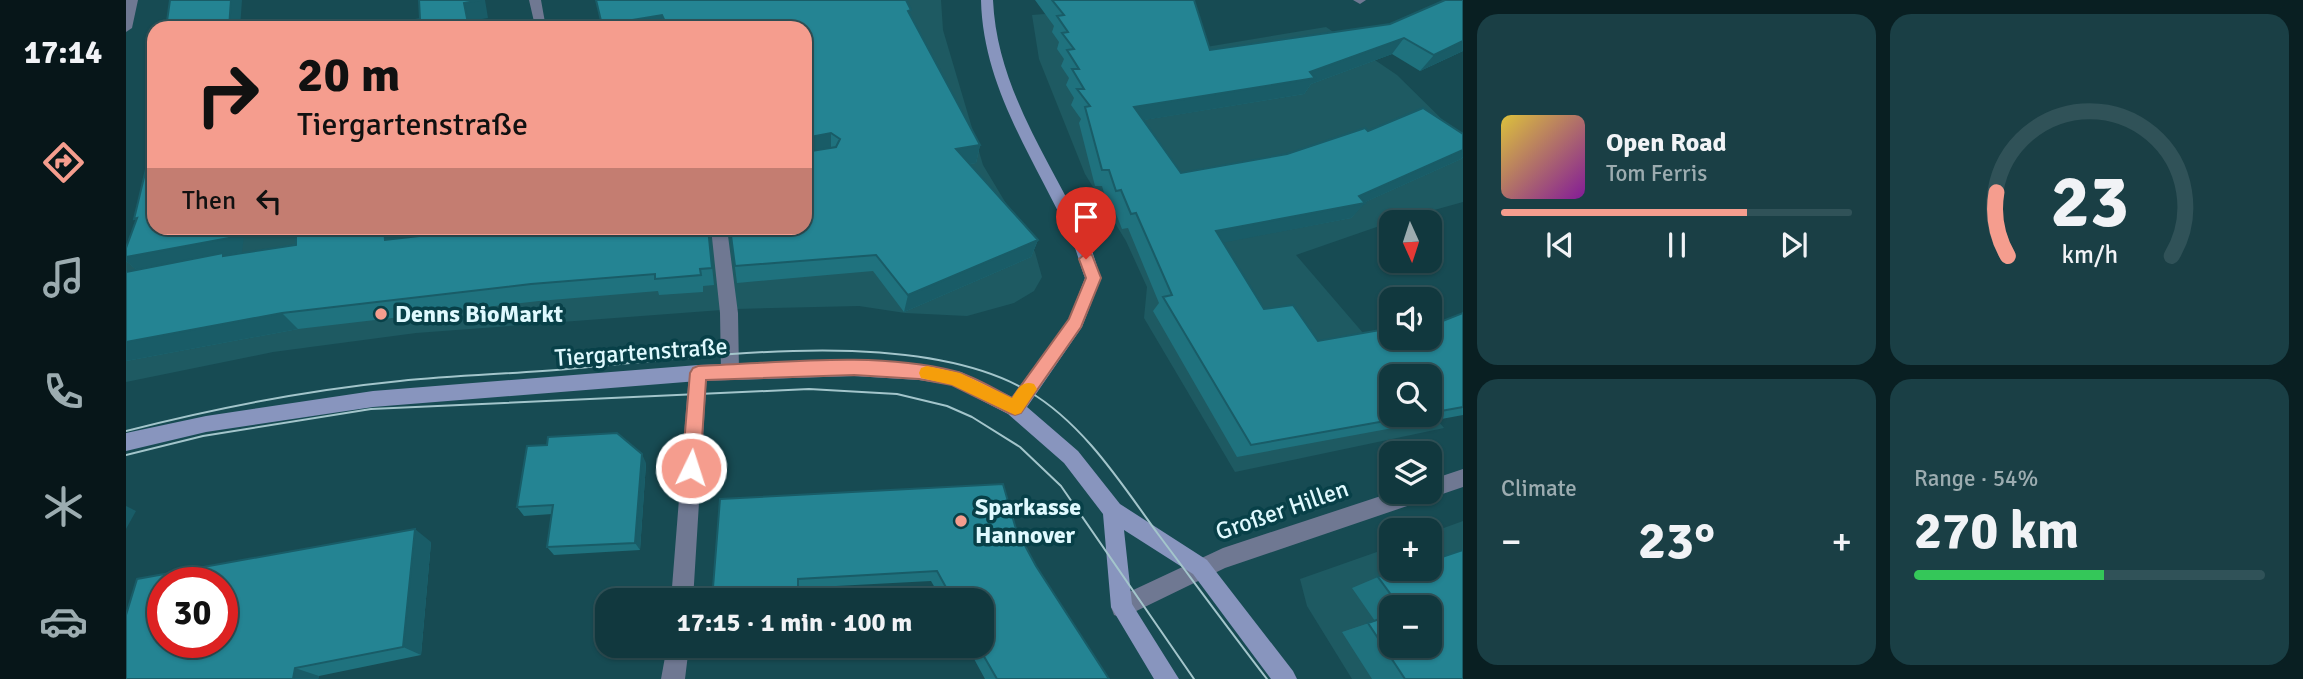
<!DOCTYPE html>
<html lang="en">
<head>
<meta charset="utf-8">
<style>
  :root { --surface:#11383e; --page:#1a3f45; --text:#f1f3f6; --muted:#9cacb0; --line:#305258; --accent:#f59d8e }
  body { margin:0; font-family:Signika,sans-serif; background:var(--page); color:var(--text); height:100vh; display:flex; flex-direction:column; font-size:26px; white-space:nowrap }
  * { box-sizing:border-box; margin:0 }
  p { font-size:23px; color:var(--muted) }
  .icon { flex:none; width:38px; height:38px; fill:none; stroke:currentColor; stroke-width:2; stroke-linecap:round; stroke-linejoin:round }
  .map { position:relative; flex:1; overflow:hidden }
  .sheet { display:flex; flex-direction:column; gap:14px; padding:14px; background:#091f22; width:840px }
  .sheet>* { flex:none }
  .hud { position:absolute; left:21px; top:21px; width:665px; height:214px; border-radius:21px; box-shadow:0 2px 5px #0004,0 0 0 2px var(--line); background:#f59d8e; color:#111; overflow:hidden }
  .needle { width:46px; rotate:177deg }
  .controls { position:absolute; left:1253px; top:210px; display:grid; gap:14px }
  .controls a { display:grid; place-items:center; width:63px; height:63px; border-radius:14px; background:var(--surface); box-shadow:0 2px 5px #0004,0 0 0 2px var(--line); font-size:35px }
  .speed { position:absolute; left:21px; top:567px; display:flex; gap:14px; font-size:35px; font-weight:700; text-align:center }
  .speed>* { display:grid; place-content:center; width:91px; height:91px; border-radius:50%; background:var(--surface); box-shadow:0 2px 5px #0004,0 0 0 2px var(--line); line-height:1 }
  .speed .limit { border:10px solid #d22; background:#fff; color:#111 }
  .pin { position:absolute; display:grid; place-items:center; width:60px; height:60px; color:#fff; margin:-72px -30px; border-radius:50% 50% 50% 0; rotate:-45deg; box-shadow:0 0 7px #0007 }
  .pin .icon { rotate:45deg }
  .me { position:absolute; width:77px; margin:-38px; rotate:4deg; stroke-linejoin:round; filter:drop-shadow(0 0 5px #0008) }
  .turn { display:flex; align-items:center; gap:24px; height:147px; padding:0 35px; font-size:32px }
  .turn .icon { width:91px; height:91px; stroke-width:2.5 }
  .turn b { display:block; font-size:49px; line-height:60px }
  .then { display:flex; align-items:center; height:66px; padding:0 35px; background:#0003; gap:14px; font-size:26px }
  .big { font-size:52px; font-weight:800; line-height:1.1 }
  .sheet .tile { flex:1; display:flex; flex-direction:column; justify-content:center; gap:10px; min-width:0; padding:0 24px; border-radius:21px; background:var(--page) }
  .sheet .dial { align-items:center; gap:0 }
  .dial svg { height:182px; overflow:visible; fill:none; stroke:var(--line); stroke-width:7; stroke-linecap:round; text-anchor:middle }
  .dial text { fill:var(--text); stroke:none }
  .song { display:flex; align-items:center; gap:21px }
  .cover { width:84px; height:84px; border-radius:10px; background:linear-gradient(135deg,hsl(50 70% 55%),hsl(290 70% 35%)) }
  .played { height:7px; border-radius:4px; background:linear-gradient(90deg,var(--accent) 70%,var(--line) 70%) }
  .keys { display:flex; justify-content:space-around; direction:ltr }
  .heat { display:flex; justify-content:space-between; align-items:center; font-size:38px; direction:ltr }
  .charge { height:10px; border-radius:5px; background:linear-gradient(90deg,#34c759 54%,var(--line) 0) }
  .sheet .tiles { flex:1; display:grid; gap:14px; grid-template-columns:repeat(2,1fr) }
  .trip { position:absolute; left:469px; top:588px; width:399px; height:70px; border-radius:21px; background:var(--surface); box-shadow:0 2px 5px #0004,0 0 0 2px var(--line); font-weight:800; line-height:70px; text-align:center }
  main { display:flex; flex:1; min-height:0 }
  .menu { display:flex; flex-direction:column; width:126px; justify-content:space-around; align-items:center; background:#071619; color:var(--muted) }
  .menu .icon { width:49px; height:49px }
  .menu .active { color:var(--accent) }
  .menu b { font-size:32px; color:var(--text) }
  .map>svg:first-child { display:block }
  .built { fill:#1e5a62; fill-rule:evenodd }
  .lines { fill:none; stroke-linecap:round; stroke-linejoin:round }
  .service { fill:#6f7892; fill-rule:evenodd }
  .minor { fill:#6f7892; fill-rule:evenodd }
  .tertiary { fill:#6f7892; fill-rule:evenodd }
  .secondary { fill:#8895be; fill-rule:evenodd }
  .tram { stroke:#a3c5cb; stroke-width:2 }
  .wall { fill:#1f727e; fill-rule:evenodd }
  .shaded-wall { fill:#195c67 }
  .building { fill:#248493; stroke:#195c67; stroke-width:2; fill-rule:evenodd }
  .route { fill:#f59d8e; stroke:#9f665c; stroke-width:2 }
  .slow { fill:#f59e0b }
  .poi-dot { fill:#f59d8e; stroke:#084048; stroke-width:2.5 }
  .labels { text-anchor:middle; stroke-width:7; stroke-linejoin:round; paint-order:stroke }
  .poi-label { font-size:24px; font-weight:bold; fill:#dff9fe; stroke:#084048; text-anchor:start }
  .street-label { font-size:24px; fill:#dff9fe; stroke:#084048 }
</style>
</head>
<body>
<main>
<nav class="menu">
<b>17:14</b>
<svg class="icon active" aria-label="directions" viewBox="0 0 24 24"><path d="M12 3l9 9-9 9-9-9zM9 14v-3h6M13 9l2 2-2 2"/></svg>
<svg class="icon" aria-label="music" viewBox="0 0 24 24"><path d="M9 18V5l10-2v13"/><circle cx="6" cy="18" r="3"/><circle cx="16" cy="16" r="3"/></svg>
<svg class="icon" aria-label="phone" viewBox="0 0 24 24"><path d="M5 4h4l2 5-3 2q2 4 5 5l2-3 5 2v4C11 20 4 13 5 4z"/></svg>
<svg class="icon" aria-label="climate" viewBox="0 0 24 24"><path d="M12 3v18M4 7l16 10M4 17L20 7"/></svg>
<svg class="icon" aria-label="car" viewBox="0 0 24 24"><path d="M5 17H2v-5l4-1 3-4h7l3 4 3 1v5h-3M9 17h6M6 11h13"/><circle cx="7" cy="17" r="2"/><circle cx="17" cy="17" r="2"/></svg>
</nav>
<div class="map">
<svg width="1337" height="679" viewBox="0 0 1337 679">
  <rect width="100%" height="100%" fill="#174b53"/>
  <!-- built -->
  <path class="built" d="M 569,0 L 815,0 L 817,30 L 857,165 L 909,252 L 916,277 L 908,291 L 888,303 L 841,316 L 779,313 L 733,306 L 609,309 L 290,333 L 147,352 L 0,382 L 0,252 L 109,228 L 171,228 L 169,246 L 241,228 L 679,228 L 679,28 Z
    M 919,14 L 1002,60 L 1200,27 L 1271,75 L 1337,140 L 1337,202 L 1265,222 L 1170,255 L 1274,376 L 1265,376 L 1265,415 L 1304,415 L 1304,411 L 1318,428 L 1109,472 L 1018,318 L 1021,287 L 1000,241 L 959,174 L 913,59 L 906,15 Z
    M 1337,521 L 1337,679 L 1226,679 L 1181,606 L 1174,579 L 1265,547 L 1265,569 L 1304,569 L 1304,533 ZM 1265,607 L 1304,607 L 1304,646 L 1265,646 Z"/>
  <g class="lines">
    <!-- service -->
    <path class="service" d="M 585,228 L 601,228 L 612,313 L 613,371 L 610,376 L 604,379 L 598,376 L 595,371 L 594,313 Z"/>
    <!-- minor -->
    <path class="minor" d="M 0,0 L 12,0 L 6,28 L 0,32 Z
      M 403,0 L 415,0 L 420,28 L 409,26 Z
      M 1227,0 L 1240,0 L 1234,4 Z
      M 572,365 L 578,368 L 581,373 L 567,600 L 545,600 L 563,373 L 566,368 Z
      M 541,646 L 563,646 L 559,679 L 535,679 Z"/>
    <!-- tertiary -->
    <path class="tertiary" d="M 1337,469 L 1337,487 L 1099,568 L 996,618 L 988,615 L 985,607 L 988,599 L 1097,548 L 1267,492 L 1304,492 L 1304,480 Z"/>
    <!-- secondary -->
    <path class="secondary" d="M 855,0 L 867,0 C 871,89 924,160 961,238 C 967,251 970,265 975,278 L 956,327 L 901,407 L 952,451 L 994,504 L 1081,560 L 1167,671 L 1171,679 L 1145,679 L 1067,574 L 998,530 L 1006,604 L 1053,679 L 1028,679 L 985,607 L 977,514 L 938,463 L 882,414 L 826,385 L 793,380 L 728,376 L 572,381 L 247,407 L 80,432 L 0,451 L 0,433 L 80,416 L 247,391 L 572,365 L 728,360 L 793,364 L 835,372 L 886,397 L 943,319 L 959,278 C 954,265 951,251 945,238 C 909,160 857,88 855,0 Z"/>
    <!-- tram -->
    <path class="tram" d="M 0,431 C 90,408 182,390 274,381 C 330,375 386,374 442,369 C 571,358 788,324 902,391 C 957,423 995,483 1032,534 C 1068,582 1104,631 1141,679
      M 0,455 L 77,436 L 245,409 L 683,389 L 771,394 L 821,406 L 846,417 L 894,447 L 935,486 L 1068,679"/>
  </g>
  <!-- wall -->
  <path class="wall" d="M 470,0 L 784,15 L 854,145 L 850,163 L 843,164 L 912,240 L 905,257 L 778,312 L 747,271 L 611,283 L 604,228 L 602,228 L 679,228 L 679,28 L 477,28 Z
    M 909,0 L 1068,0 L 1084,50 L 1264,24 L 1337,51 L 1294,71 L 1266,54 L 1185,84 L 1178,94 L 1017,120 L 1055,173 L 1161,154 L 1242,131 L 1337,134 L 1337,157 L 1335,159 L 1239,202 L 1225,218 L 1097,242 L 1138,309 L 1192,341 L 1262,341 L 1337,313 L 1337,415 L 1111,457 L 1027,311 L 1033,303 L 1002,228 L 996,229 L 987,206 L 982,206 L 976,186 L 969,186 L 953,123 L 955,119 L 945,105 L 948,98 L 940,85 L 943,78 L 935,66 L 938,59 L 931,49 L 933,42 L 926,32 L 928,26 ZM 1304,376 L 1304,415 L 1265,415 Z
    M 25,148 L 116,252 L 100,255 L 100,256 L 268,228 L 269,239 L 582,228 L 588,285 L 577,286 L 577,292 L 533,295 L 532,291 L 413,301 L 172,329 L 0,361 L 0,272 L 11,270 L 0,261 L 0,248 L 10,221 Z
    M 520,463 L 514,550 L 428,555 L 421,547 L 426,514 L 398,516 L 391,507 Z
    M 594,499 L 890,529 L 910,566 L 983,679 L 859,679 L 841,646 L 856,646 L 856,600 L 816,600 L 805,581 L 672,588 Z
    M 305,542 L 295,655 L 193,676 L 192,679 L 0,679 Z
    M 1337,550 L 1337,679 L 1246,679 L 1216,632 L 1249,621 L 1226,588 L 1252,577 L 1279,569 L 1304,569 L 1304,561 ZM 1265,607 L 1304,607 L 1304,646 L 1265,646 Z"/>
  <!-- shaded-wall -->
  <path class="shaded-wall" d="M 105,0 L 116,0 L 114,28 L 103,28 Z
    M 355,0 L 359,0 L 362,18 L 345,21 L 347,28 L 343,28 L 338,3 Z
    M 536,15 L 538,28 L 477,28 L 476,25 Z
    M 1278,38 L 1266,54 L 1185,84 L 1178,94 L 1000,123 L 1008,107 L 1184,72 Z
    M 1337,41 L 1337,51 L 1294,71 L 1308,55 Z
    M 705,133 L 705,151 L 679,156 L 679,138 Z
    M 854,145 L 850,163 L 825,167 L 830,149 Z
    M 1337,150 L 1337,157 L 1335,159 L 1237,203 L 1239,203 L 1225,218 L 1080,246 L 1090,231 L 1233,196 Z
    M 105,228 L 119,228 L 116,252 L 100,255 L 114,270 L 12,271 L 0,261 L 0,257 Z
    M 258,228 L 268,228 L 271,257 L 259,240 Z
    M 912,240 L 905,257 L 778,312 L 782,295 Z
    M 156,313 L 172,329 L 0,361 L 0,342 Z
    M 516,454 L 520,463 L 514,550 L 509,543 Z
    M 0,506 L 10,511 L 0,529 Z
    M 289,529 L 305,542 L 295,655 L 277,647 Z
    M 169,668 L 193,676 L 192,679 L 167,679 Z"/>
  <!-- building -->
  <path class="building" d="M 44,0 L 105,0 L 103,28 L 40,28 Z
    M 293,0 L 355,0 L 338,3 L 343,28 L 250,28 L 294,19 Z
    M 470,0 L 780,0 L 785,10 L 782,11 L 854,145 L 830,149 L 912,240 L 782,295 L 750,255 L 609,266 L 604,228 L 679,228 L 679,152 L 710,147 L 714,139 L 705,133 L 679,138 L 679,28 L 542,28 L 536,15 L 476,25 Z
    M 926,0 L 1068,0 L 1084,50 L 1264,24 L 1319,0 L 1337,0 L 1337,41 L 1308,55 L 1278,38 L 1184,72 L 1189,78 L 1008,107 L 1055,173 L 1161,154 L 1239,128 L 1242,131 L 1297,108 L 1337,134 L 1337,150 L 1233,196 L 1239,203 L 1090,231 L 1138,309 L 1167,305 L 1192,341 L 1254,330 L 1262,341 L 1272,338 L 1304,338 L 1304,326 L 1337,313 L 1337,407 L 1304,413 L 1304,376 L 1265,376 L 1265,415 L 1293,415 L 1125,445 L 1037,297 L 1046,295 L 1010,213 L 1005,214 L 995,190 L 990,191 L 983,170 L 976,170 L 959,107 L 964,106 L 951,89 L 958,89 L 946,69 L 953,69 L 941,50 L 948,49 L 936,33 L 942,32 L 931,16 L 938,15 Z
    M 28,124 L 28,228 L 105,228 L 103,238 L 0,257 L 0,248 L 11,218 L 8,219 L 25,148 Z
    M 170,228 L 258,228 L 259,240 L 364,228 L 582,228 L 586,268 L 574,269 L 575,275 L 529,279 L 529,274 L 405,284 L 156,313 L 0,342 L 0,272 L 97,253 L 97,256 L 170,245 Z
    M 491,433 L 516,454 L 509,543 L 421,547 L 427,505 L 391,507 L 401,446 L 421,445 L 422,437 Z
    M 877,484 L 890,529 L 910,566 L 983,679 L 871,679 L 852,646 L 856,646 L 856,600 L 827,600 L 811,571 L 672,579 L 672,600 L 586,600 L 594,499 Z
    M 289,529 L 277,647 L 169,668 L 167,679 L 0,679 L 0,615 L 11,579 ZM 37,583 L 96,583 L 96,642 L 37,642 Z
    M 1337,550 L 1337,679 L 1279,679 L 1242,623 L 1265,615 L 1265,646 L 1304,646 L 1304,607 L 1274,607 L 1252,577 L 1279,569 L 1304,569 L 1304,561 Z"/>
  <!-- route -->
  <path class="route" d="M 960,253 L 966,255 L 975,278 L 955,327 L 895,413 L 889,415 L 883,413 L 826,385 L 793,379 L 728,375 L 580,380 L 574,468 L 572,473 L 565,476 L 559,473 L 556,468 L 564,373 L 567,368 L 572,366 C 653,363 749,351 828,371 C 848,376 868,389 886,398 L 943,319 L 960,278 L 953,259 Z"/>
  <!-- slow -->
  <path class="slow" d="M 801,366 L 834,373 L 886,398 C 892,389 896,380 908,384 L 911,389 L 895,413 L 889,415 L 826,385 L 795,378 L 793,373 L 795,368 Z"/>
  <!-- markers -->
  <g class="poi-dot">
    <circle cx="255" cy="314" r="7"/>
    <circle cx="835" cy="521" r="7"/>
  </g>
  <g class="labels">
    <!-- poi labels -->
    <g class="poi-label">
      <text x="269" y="322">Denns BioMarkt</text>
      <text x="849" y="515">Sparkasse<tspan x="849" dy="28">Hannover</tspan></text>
    </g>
    <!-- street labels -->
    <g class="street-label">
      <text transform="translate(515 352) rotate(-4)" y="8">Tiergartenstraße</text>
      <text transform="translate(1156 510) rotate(-19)" y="8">Großer Hillen</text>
    </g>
  </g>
</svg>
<div class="controls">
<a><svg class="needle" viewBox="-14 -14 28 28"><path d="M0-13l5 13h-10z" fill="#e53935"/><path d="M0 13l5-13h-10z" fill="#9cacb0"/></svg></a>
<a><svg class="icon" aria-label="sound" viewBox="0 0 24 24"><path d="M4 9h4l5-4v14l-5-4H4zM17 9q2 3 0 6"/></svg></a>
<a><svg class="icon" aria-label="search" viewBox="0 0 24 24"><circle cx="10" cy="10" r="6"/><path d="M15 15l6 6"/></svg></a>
<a><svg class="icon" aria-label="layers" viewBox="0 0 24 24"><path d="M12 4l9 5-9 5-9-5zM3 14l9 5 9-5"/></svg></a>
<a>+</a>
<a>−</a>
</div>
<div class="speed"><div class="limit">30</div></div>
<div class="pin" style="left:960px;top:259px;background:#d93025"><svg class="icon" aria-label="arrive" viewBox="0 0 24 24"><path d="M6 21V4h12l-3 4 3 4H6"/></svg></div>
<svg class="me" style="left:565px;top:468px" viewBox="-20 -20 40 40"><circle r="17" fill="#f59d8e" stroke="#fff" stroke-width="3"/><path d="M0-11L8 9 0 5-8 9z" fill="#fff"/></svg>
<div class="trip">17:15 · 1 min · 100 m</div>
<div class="hud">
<div class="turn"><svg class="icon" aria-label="right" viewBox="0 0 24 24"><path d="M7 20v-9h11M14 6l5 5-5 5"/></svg><div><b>20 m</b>Tiergartenstraße</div></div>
<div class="then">Then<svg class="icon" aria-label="left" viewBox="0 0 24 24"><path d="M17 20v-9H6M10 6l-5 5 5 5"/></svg></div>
</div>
</div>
<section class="sheet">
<div class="tiles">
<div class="tile">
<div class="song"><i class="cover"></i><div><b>Open Road</b><p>Tom Ferris</p></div></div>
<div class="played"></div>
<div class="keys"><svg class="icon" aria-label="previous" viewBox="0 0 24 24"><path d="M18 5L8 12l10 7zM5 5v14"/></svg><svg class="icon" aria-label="pause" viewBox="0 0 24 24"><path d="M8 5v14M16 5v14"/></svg><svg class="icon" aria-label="next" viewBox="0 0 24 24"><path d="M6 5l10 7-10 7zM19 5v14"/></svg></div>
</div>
<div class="tile dial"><svg viewBox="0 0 100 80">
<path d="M14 69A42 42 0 1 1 86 69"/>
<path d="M14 69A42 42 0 0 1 9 41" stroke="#f59d8e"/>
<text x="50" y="56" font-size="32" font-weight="700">23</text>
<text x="50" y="72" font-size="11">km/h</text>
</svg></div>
<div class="tile"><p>Climate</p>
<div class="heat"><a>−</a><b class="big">23°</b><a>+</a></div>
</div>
<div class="tile"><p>Range · 54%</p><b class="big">270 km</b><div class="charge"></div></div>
</div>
</section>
</main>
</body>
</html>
